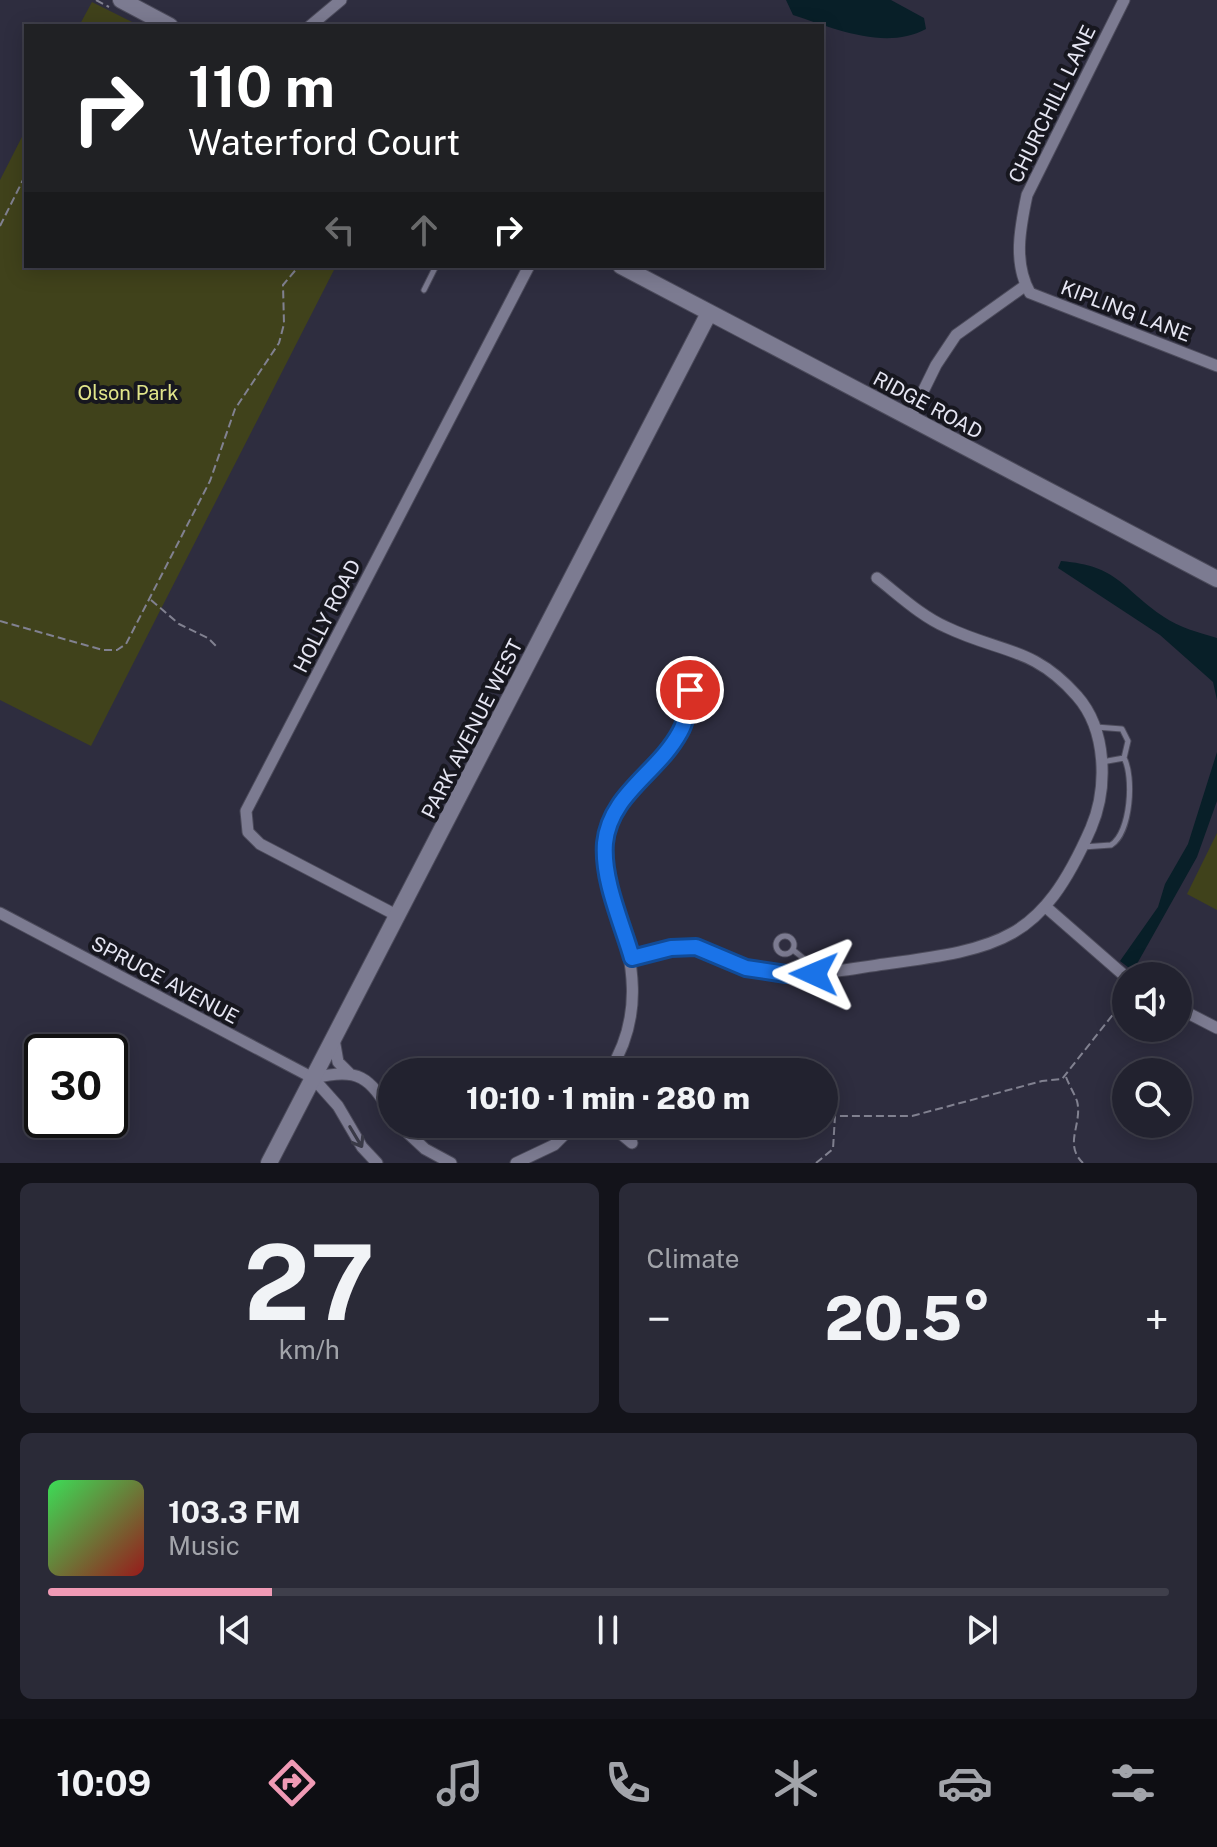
<!DOCTYPE html>
<html lang="en">
<head>
<meta charset="utf-8">
<style>
  :root { --surface:#22222f; --page:#2a2a37; --text:#f1f3f6; --muted:#a2a4aa; --line:#3f3f4b; --accent:#f09ab5 }
  body { margin:0; font-family:"Public Sans",sans-serif; background:var(--page); color:var(--text); height:100vh; display:flex; flex-direction:column; font-size:30px; white-space:nowrap }
  * { box-sizing:border-box; margin:0 }
  p { font-size:26px; color:var(--muted) }
  .icon { flex:none; width:44px; height:44px; fill:none; stroke:currentColor; stroke-width:2; stroke-linecap:round; stroke-linejoin:round }
  .map { position:relative; height:1163px; overflow:hidden }
  .side { display:flex; flex-direction:column; gap:20px; padding:20px; background:#13131a; flex:1 }
  .side>* { flex:none }
  .guide { position:absolute; left:24px; top:24px; width:800px; height:244px; border-radius:0px; box-shadow:0 4px 20px #0003,0 0 0 2px var(--line); background:#202124; color:#fff; overflow:hidden }
  .controls { position:absolute; left:1112px; top:962px; display:grid; gap:16px }
  .controls a { display:grid; place-items:center; width:80px; height:80px; border-radius:50%; background:var(--surface); box-shadow:0 4px 20px #0003,0 0 0 2px var(--line); font-size:40px }
  .speed { position:absolute; left:24px; top:1034px; display:flex; gap:16px; font-size:40px; font-weight:700; text-align:center }
  .speed>* { display:grid; place-content:center; width:104px; height:104px; border-radius:50%; background:var(--surface); box-shadow:0 4px 20px #0003,0 0 0 2px var(--line); line-height:1 }
  .speed .limit { border:4px solid #111; border-radius:12px; background:#fff; color:#111 }
  .pin { position:absolute; display:grid; place-items:center; width:68px; height:68px; color:#fff; margin:-34px; border:4px solid #fff; border-radius:50%; box-shadow:0 2px 8px #0007 }
  .me { position:absolute; width:88px; margin:-44px; rotate:271deg; stroke-linejoin:round; filter:drop-shadow(0 0 6px #0008) }
  .turn { display:flex; align-items:center; gap:28px; height:168px; padding:0 32px; font-size:36px }
  .turn .icon { width:104px; height:104px; stroke-width:2.5 }
  .turn b { display:block; font-size:56px; line-height:68px }
  .lanes { display:flex; align-items:center; height:76px; padding:0 32px; background:#0003; justify-content:center; gap:40px; direction:ltr }
  .lanes .off { opacity:.35 }
  .big { font-size:60px; font-weight:800; line-height:1.1 }
  .side .tile { flex:1; display:flex; flex-direction:column; justify-content:center; gap:12px; min-width:0; padding:0 28px; border-radius:12px; background:var(--page) }
  .side .dial { align-items:center; gap:0 }
  .dial b { font-size:104px; line-height:1 }
  .song { display:flex; align-items:center; gap:24px }
  .cover { width:96px; height:96px; border-radius:12px; background:linear-gradient(135deg,hsl(130 70% 55%),hsl(0 70% 35%)) }
  .played { height:8px; border-radius:4px; background:linear-gradient(90deg,var(--accent) 20%,var(--line) 20%) }
  .keys { display:flex; justify-content:space-around; direction:ltr }
  .heat { display:flex; justify-content:space-between; align-items:center; font-size:44px; direction:ltr }
  .side .tiles { flex:1; display:grid; gap:20px; grid-template-columns:1fr 1fr }
  .tile:last-child { grid-column:span 2 }
  .trip { position:absolute; left:378px; top:1058px; width:460px; height:80px; border-radius:40px; background:var(--surface); box-shadow:0 4px 20px #0003,0 0 0 2px var(--line); font-weight:800; line-height:80px; text-align:center }
  .tabs { display:flex; height:128px; justify-content:space-around; align-items:center; background:#0e0e13; color:var(--muted) }
  .tabs .icon { width:56px; height:56px }
  .tabs .selected { color:var(--accent) }
  .tabs b { font-size:36px; color:var(--text) }
  .map>svg:first-child { display:block }
  .green { fill:#40421b }
  .water { fill:#081f28 }
  .lines { fill:none; stroke-linecap:round; stroke-linejoin:round }
  .lane-casing { stroke:#4c4b5b; stroke-width:7 }
  .street-casing { stroke:#4c4b5b; stroke-width:13 }
  .secondary-casing { stroke:#4c4b5b; stroke-width:18 }
  .path { stroke:#818190; stroke-width:2; stroke-dasharray:8 4; stroke-linecap:butt }
  .lane { stroke:#7c7b91; stroke-width:5 }
  .street { stroke:#7c7b91; stroke-width:11 }
  .secondary { stroke:#7c7b91; stroke-width:16 }
  .oneway { stroke:#3a3a47 }
  .route-casing { stroke:#114b97; stroke-width:20 }
  .route { stroke:#1a73e8; stroke-width:14 }
  .labels { text-anchor:middle; stroke-width:8; stroke-linejoin:round; paint-order:stroke }
  .street-label { font-size:20px; fill:#e6e6f3; stroke:#17171f }
  .park-label { font-size:20px; fill:#e1e58a; stroke:#17171f }
</style>
</head>
<body>
<div class="map">
<svg width="1217" height="1163" viewBox="0 0 1217 1163">
  <rect width="100%" height="100%" fill="#2e2d3f"/>
  <!-- green -->
  <path class="green" d="M 92,2 L 140,26 L 79,26 Z
    M 26,129 L 26,266 L 336,266 L 91,746 L 0,700 L 0,180 Z
    M 1217,833 L 1217,910 L 1187,894 Z"/>
  <!-- water -->
  <path class="water" d="M 786,0 L 891,0 L 924,18 L 926,29 C 885,51 833,28 793,15 Z
    M 1061,561 C 1119,566 1121,588 1164,617 C 1178,627 1200,633 1217,638 L 1217,700 L 1213,682 L 1160,635 L 1058,568 Z
    M 1217,752 L 1217,801 L 1197,857 L 1133,971 L 1120,961 L 1158,907 L 1165,884 L 1188,844 Z"/>
  <g class="lines">
    <!-- lane casing -->
    <g class="lane-casing">
      <path id="lane" d="M 424,290 L 436,266
        M 1096,727 L 1122,729 L 1128,741 L 1124,758 L 1102,762
        M 1083,847 L 1111,845 C 1131,833 1134,776 1124,758
        M776 945a9 9 0 1 1 18 0a9 9 0 1 1-18 0Z
        M 793,950 L 807,961 L 813,973"/>
    </g>
    <!-- street casing -->
    <g class="street-casing">
      <path id="street" d="M 1124,0 L 1027,195 C 1020,228 1013,263 1030,293 L 1217,366
        M 310,26 L 341,0
        M 910,418 L 936,365 L 956,335 L 1026,285
        M 1047,908 L 1126,977
        M 0,913 L 313,1078 L 338,1106 L 362,1147 L 377,1163
        M 398,916 L 260,844 L 248,832 L 246,811 L 529,266
        M 632,958 C 649,957 666,947 685,947 C 714,946 741,968 771,973 C 809,978 848,969 885,964 C 1001,948 1041,942 1091,828 C 1108,788 1107,730 1077,696 C 1033,646 1000,653 946,627 C 921,616 899,595 877,578
        M 1178,1008 L 1217,1028
        M 334,1039 L 338,1062 L 349,1073
        M 609,1072 C 645,1015 633,962 616,902 C 610,882 603,862 606,841 C 612,793 659,772 680,732 C 687,719 688,704 690,690
        M 313,1078 C 360,1068 368,1076 392,1114
        M 398,1124 L 425,1149 L 451,1163
        M 609,1124 L 632,1143
        M 516,1163 L 554,1145 L 575,1124"/>
    </g>
    <!-- secondary casing -->
    <g class="secondary-casing">
      <path id="secondary" d="M 121,0 L 170,26
        M 621,266 L 1217,579
        M 269,1163 L 709,313"/>
    </g>
    <!-- path -->
    <path class="path" d="M 96,0 L 109,7
      M 0,226 L 26,174
      M 151,600 L 179,624 L 208,638 L 217,647
      M 0,621 L 103,650 L 117,650 L 126,644 L 210,481 L 235,409 L 279,343 L 284,324 L 283,285 L 299,266
      M 1066,1077 C 1069,1085 1074,1093 1077,1101 C 1083,1124 1063,1144 1083,1163
      M 816,1163 L 833,1149 L 835,1116 L 912,1116 L 1042,1081 L 1062,1079 L 1126,998"/>
    <!-- lane -->
    <use href="#lane" class="lane"/>
    <!-- street -->
    <use href="#street" class="street"/>
    <!-- secondary -->
    <use href="#secondary" class="secondary"/>
  </g>
  <!-- one-way arrows -->
  <defs><path id="oneway-shaft" d="M-6 0H5M1.5-3L5.5 0L1.5 3" fill="none" stroke-width="1.6" stroke-linecap="round" stroke-linejoin="round" transform="scale(2)"/></defs>
  <use class="oneway" href="#oneway-shaft" transform="translate(356 1137) rotate(59)"/>
  <g class="lines">
    <!-- route casing -->
    <g class="route-casing">
      <path id="route" d="M 690,690 C 688,704 687,720 680,732 C 658,773 610,794 605,843 C 602,880 622,923 632,958 L 671,948 L 696,947 L 746,968 L 786,974 L 814,974"/>
    </g>
    <!-- route -->
    <use href="#route" class="route"/>
  </g>
  <g class="labels">
    <!-- street labels -->
    <g class="street-label">
      <text transform="translate(1052 104) rotate(-64)" y="7">CHURCHILL LANE</text>
      <text transform="translate(1126 311) rotate(21)" y="7">KIPLING LANE</text>
      <text transform="translate(928 405) rotate(28)" y="7">RIDGE ROAD</text>
      <text transform="translate(327 616) rotate(-63)" y="7">HOLLY ROAD</text>
      <text transform="translate(472 729) rotate(-63)" y="7">PARK AVENUE WEST</text>
      <text transform="translate(165 980) rotate(28)" y="7">SPRUCE AVENUE</text>
    </g>
    <!-- park labels -->
    <g class="park-label">
      <text x="128" y="400">Olson Park</text>
    </g>
  </g>
</svg>
<div class="controls">
<a><svg class="icon" aria-label="sound" viewBox="0 0 24 24"><path d="M4 9h4l5-4v14l-5-4H4zM17 9q2 3 0 6"/></svg></a>
<a><svg class="icon" aria-label="search" viewBox="0 0 24 24"><circle cx="10" cy="10" r="6"/><path d="M15 15l6 6"/></svg></a>
</div>
<div class="speed"><div class="limit">30</div></div>
<div class="pin" style="left:690px;top:690px;background:#d93025"><svg class="icon" aria-label="arrive" viewBox="0 0 24 24"><path d="M6 21V4h12l-3 4 3 4H6"/></svg></div>
<svg class="me" style="left:814px;top:974px" viewBox="-20 -20 40 40"><path d="M0-17L14 15 0 8-14 15z" fill="#1a73e8" stroke="#fff" stroke-width="4"/></svg>
<div class="trip">10:10 · 1 min · 280 m</div>
<div class="guide">
<div class="turn"><svg class="icon" aria-label="right" viewBox="0 0 24 24"><path d="M7 20v-9h11M14 6l5 5-5 5"/></svg><div><b>110 m</b>Waterford Court</div></div>
<div class="lanes"><svg class="icon off" aria-label="left" viewBox="0 0 24 24"><path d="M17 20v-9H6M10 6l-5 5 5 5"/></svg><svg class="icon off" aria-label="ahead" viewBox="0 0 24 24"><path d="M12 20V5M6 11l6-6 6 6"/></svg><svg class="icon" aria-label="right" viewBox="0 0 24 24"><path d="M7 20v-9h11M14 6l5 5-5 5"/></svg></div>
</div>
</div>
<section class="side">
<div class="tiles">
<div class="tile dial"><b>27</b><p>km/h</p></div>
<div class="tile"><p>Climate</p>
<div class="heat"><a>−</a><b class="big">20.5°</b><a>+</a></div>
</div>
<div class="tile">
<div class="song"><i class="cover"></i><div><b>103.3 FM</b><p>Music</p></div></div>
<div class="played"></div>
<div class="keys"><svg class="icon" aria-label="previous" viewBox="0 0 24 24"><path d="M18 5L8 12l10 7zM5 5v14"/></svg><svg class="icon" aria-label="pause" viewBox="0 0 24 24"><path d="M8 5v14M16 5v14"/></svg><svg class="icon" aria-label="next" viewBox="0 0 24 24"><path d="M6 5l10 7-10 7zM19 5v14"/></svg></div>
</div>
</div>
</section>
<nav class="tabs">
<b>10:09</b>
<svg class="icon selected" aria-label="directions" viewBox="0 0 24 24"><path d="M12 3l9 9-9 9-9-9zM9 14v-3h6M13 9l2 2-2 2"/></svg>
<svg class="icon" aria-label="music" viewBox="0 0 24 24"><path d="M9 18V5l10-2v13"/><circle cx="6" cy="18" r="3"/><circle cx="16" cy="16" r="3"/></svg>
<svg class="icon" aria-label="phone" viewBox="0 0 24 24"><path d="M5 4h4l2 5-3 2q2 4 5 5l2-3 5 2v4C11 20 4 13 5 4z"/></svg>
<svg class="icon" aria-label="climate" viewBox="0 0 24 24"><path d="M12 3v18M4 7l16 10M4 17L20 7"/></svg>
<svg class="icon" aria-label="car" viewBox="0 0 24 24"><path d="M5 17H2v-5l4-1 3-4h7l3 4 3 1v5h-3M9 17h6M6 11h13"/><circle cx="7" cy="17" r="2"/><circle cx="17" cy="17" r="2"/></svg>
<svg class="icon" aria-label="filters" viewBox="0 0 24 24"><path d="M4 7h16M4 17h16"/><circle cx="9" cy="7" r="2"/><circle cx="15" cy="17" r="2"/></svg>
</nav>
</body>
</html>
